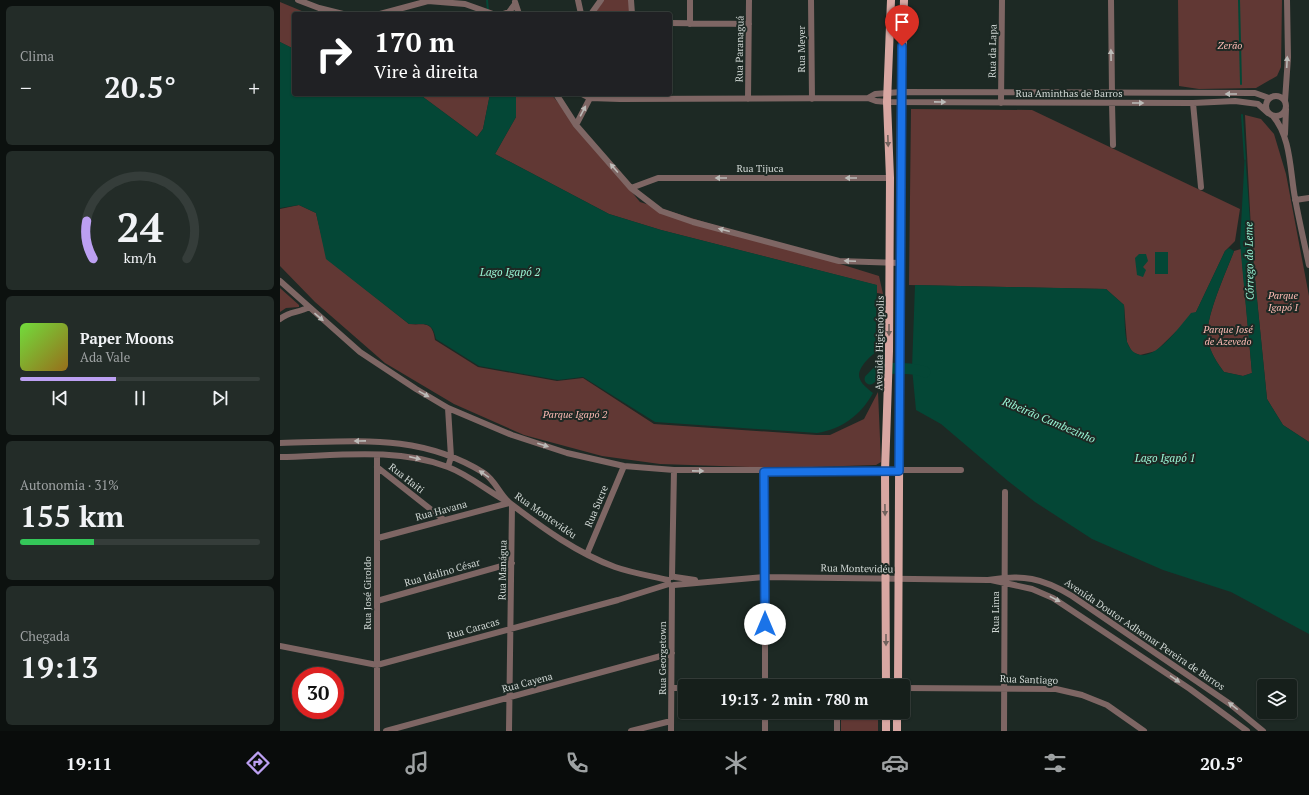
<!DOCTYPE html>
<html lang="pt">
<head>
<meta charset="utf-8">
<style>
  :root { --surface:#161f1b; --page:#232c28; --text:#f1f3f6; --muted:#9ea2a3; --line:#353d3a; --accent:#bca0f2 }
  body { margin:0; font-family:"PT Serif",serif; background:var(--page); color:var(--text); height:100vh; display:flex; flex-direction:column; font-size:15px; white-space:nowrap }
  * { box-sizing:border-box; margin:0 }
  p { font-size:13px; color:var(--muted) }
  .icon { flex:none; width:22px; height:22px; fill:none; stroke:currentColor; stroke-width:2; stroke-linecap:round; stroke-linejoin:round }
  .map { position:relative; flex:1; overflow:hidden }
  .details { display:flex; flex-direction:column; gap:6px; padding:6px; background:#0c110f; width:280px }
  .details>* { flex:none }
  .banner { position:absolute; left:12px; top:12px; width:380px; height:84px; border-radius:4px; box-shadow:0 1px 3px #0004,0 0 0 1px var(--line); background:#202124; color:#fff; overflow:hidden }
  .buttons { position:absolute; left:977px; top:679px; display:grid; gap:8px }
  .buttons a { display:grid; place-items:center; width:40px; height:40px; border-radius:4px; background:var(--surface); box-shadow:0 1px 3px #0004,0 0 0 1px var(--line); font-size:20px }
  .speed { position:absolute; left:12px; top:667px; display:flex; gap:8px; font-size:20px; font-weight:700; text-align:center }
  .speed>* { display:grid; place-content:center; width:52px; height:52px; border-radius:50%; background:var(--surface); box-shadow:0 1px 3px #0004,0 0 0 1px var(--line); line-height:1 }
  .speed .limit { border:6px solid #d22; background:#fff; color:#111 }
  .pin { position:absolute; display:grid; place-items:center; width:34px; height:34px; color:#fff; margin:-41px -17px; border-radius:50% 50% 50% 0; rotate:-45deg; box-shadow:0 0 4px #0007 }
  .pin .icon { rotate:45deg }
  .me { position:absolute; width:44px; margin:-22px; rotate:0deg; stroke-linejoin:round; filter:drop-shadow(0 0 3px #0008) }
  .turn { display:flex; align-items:center; gap:14px; height:84px; padding:0 16px; font-size:18px }
  .turn .icon { width:52px; height:52px; stroke-width:2.5 }
  .turn b { display:block; font-size:28px; line-height:34px }
  .big { font-size:30px; font-weight:700; line-height:1.1 }
  .details .card { flex:1; display:flex; flex-direction:column; justify-content:center; gap:6px; min-width:0; padding:0 14px; border-radius:6px; background:var(--page) }
  .details .dial { align-items:center; gap:0 }
  .dial svg { height:104px; overflow:visible; fill:none; stroke:var(--line); stroke-width:7; stroke-linecap:round; text-anchor:middle }
  .dial text { fill:var(--text); stroke:none }
  .song { display:flex; align-items:center; gap:12px }
  .cover { width:48px; height:48px; border-radius:6px; background:linear-gradient(135deg,hsl(100 70% 55%),hsl(40 70% 35%)) }
  .played { height:4px; border-radius:2px; background:linear-gradient(90deg,var(--accent) 40%,var(--line) 40%) }
  .keys { display:flex; justify-content:space-around; direction:ltr }
  .heat { display:flex; justify-content:space-between; align-items:center; font-size:22px; direction:ltr }
  .charge { height:6px; border-radius:3px; background:linear-gradient(90deg,#34c759 31%,var(--line) 0) }
  .trip { position:absolute; left:398px; top:679px; width:232px; height:40px; border-radius:4px; background:var(--surface); box-shadow:0 1px 3px #0004,0 0 0 1px var(--line); font-weight:700; line-height:40px; text-align:center }
  .menu { display:flex; height:64px; justify-content:space-around; align-items:center; background:#090c0b; color:var(--muted) }
  .menu .icon { width:28px; height:28px }
  .menu .active { color:var(--accent) }
  .menu b { font-size:18px; color:var(--text) }
  main { display:flex; flex:1; min-height:0 }
  .map>svg:first-child { display:block }
  .green { fill:#613834 }
  .water { fill:#044736 }
  .lines { fill:none; stroke-linecap:round; stroke-linejoin:round }
  .stream { stroke:#044736; stroke-width:2 }
  .river { stroke:#044736; stroke-width:11 }
  .minor { stroke:#7e6664; stroke-width:6 }
  .major { stroke:#d8a7a2; stroke-width:8 }
  .oneway { fill:#bcbbb8 }
  .oneway2 { fill:#71625d }
  .route-casing { stroke:#114b97; stroke-width:10 }
  .route { stroke:#1a73e8; stroke-width:7 }
  .labels { text-anchor:middle; stroke-width:4; stroke-linejoin:round; paint-order:stroke }
  .park-label { font-size:10px; font-style:italic; fill:#fdbab3; stroke:#1d2924 }
  .street-label { font-size:10px; fill:#d0d7d4; stroke:#1d2924 }
  .water-label { font-size:11px; font-style:italic; fill:#9af5d5; stroke:#1d2924 }
</style>
</head>
<body>
<main>
<section class="details">
<div class="card"><p>Clima</p>
<div class="heat"><a>−</a><b class="big">20.5°</b><a>+</a></div>
</div>
<div class="card dial"><svg viewBox="0 0 100 80">
<path d="M14 69A42 42 0 1 1 86 69"/>
<path d="M14 69A42 42 0 0 1 9 40" stroke="#bca0f2"/>
<text x="50" y="56" font-size="32" font-weight="700">24</text>
<text x="50" y="72" font-size="11">km/h</text>
</svg></div>
<div class="card">
<div class="song"><i class="cover"></i><div><b>Paper Moons</b><p>Ada Vale</p></div></div>
<div class="played"></div>
<div class="keys"><svg class="icon" aria-label="previous" viewBox="0 0 24 24"><path d="M18 5L8 12l10 7zM5 5v14"/></svg><svg class="icon" aria-label="pause" viewBox="0 0 24 24"><path d="M8 5v14M16 5v14"/></svg><svg class="icon" aria-label="next" viewBox="0 0 24 24"><path d="M6 5l10 7-10 7zM19 5v14"/></svg></div>
</div>
<div class="card"><p>Autonomia · 31%</p><b class="big">155 km</b><div class="charge"></div></div>
<div class="card"><p>Chegada</p><b class="big">19:13</b></div>
</section>
<div class="map">
<svg width="1029" height="731" viewBox="0 0 1029 731">
  <rect width="100%" height="100%" fill="#1d2924"/>
  <!-- green -->
  <path class="green" d="M 324,0 L 350,0 L 351,14 L 314,14 Z
    M 898,0 L 1002,0 L 1001,67 L 997,76 L 976,88 L 919,89 L 899,86 Z
    M 0,2 L 29,14 L 14,14 L 14,49 L 0,42 Z
    M 139,94 L 210,94 L 203,129 L 197,137 Z
    M 236,94 L 271,94 L 360,202 L 599,276 L 603,294 L 597,293 L 596,285 L 381,230 L 329,214 L 215,154 L 236,117 Z
    M 631,109 L 752,110 L 960,209 L 955,241 L 945,251 L 916,312 L 876,351 L 860,355 L 852,352 L 847,342 L 844,305 L 826,289 L 629,285 Z
    M 965,115 L 981,119 L 994,134 L 1006,174 L 1029,296 L 1029,442 L 1003,425 L 987,399 L 972,249 Z
    M 19,205 L 36,213 L 47,259 L 129,324 C 143,326 152,319 155,340 L 198,367 L 277,381 L 303,378 L 374,424 L 537,435 L 550,435 L 584,419 L 598,392 L 601,462 L 596,465 L 500,468 L 380,464 L 322,456 L 244,435 L 174,404 L 105,363 L 35,302 L 0,266 L 0,209 Z
    M 961,249 L 972,373 L 963,376 L 944,372 C 937,363 931,353 928,342 C 923,321 946,273 954,251 Z
    M 0,288 L 19,305 L 19,307 L 6,308 L 0,312 Z
    M 561,712 L 598,712 L 598,731 L 561,731 Z"/>
  <!-- water -->
  <path class="water" d="M 0,42 L 14,49 L 14,94 L 139,94 L 197,137 L 203,129 L 210,94 L 236,94 L 236,117 L 215,154 L 329,214 L 381,230 L 597,285 L 595,353 C 592,355 591,356 588,359 C 574,374 577,381 593,393 C 581,415 562,429 537,433 L 375,422 L 303,377 L 278,380 L 199,366 L 156,339 C 152,319 143,325 129,324 L 46,259 L 36,213 L 19,205 L 0,208 Z
    M 965,152 L 972,249 L 987,399 L 1003,425 L 1029,442 L 1029,634 L 951,592 L 883,570 L 812,539 L 755,502 L 728,481 L 661,424 L 636,410 L 632,368 L 635,285 L 826,289 L 844,305 C 845,316 844,331 847,342 C 849,347 852,352 857,354 C 875,362 900,326 911,313 L 916,312 L 945,251 L 949,248 L 954,251 C 946,273 923,321 928,342 C 931,353 937,363 944,372 L 963,376 L 972,373 L 960,243 Z
    M 875,252 L 888,252 L 888,274 L 875,274 Z
    M 859,254 L 866,254 L 868,261 L 863,267 L 866,270 L 863,277 L 857,275 L 855,258 Z"/>
  <g class="lines">
    <!-- stream -->
    <path class="stream" d="M 207,0 L 208,11
      M 959,0 L 961,84
      M 962,115 L 965,159"/>
    <!-- river -->
    <path class="river" d="M 590,379 C 593,377 596,372 600,370 C 609,367 636,368 645,372"/>
    <!-- minor -->
    <path class="minor" d="M 18,0 L 39,8 L 63,14
      M 298,0 L 301,14
      M 351,0 L 352,14
      M 410,0 L 410,24
      M 531,0 L 532,99
      M 831,0 L 832,94
      M 235,2 L 239,14
      M 100,14 L 148,1 L 185,4 L 213,14
      M 223,14 L 229,12 L 235,4
      M 311,14 L 321,0
      M 390,23 L 469,24
      M 276,94 L 296,125 L 351,188 L 381,211 L 413,222 L 559,261 L 620,263
      M 302,94 L 310,98 L 340,99 L 588,98 L 596,101 L 607,102 L 913,103 L 955,101 L 978,104 L 988,113
      M986 106a10 10 0 1 1 20 0a10 10 0 1 1-20 0Z
      M 588,98 L 595,94 L 621,92 L 975,93 L 989,98
      M 468,99 L 469,0
      M 1005,101 L 1008,57 L 1007,0
      M 721,103 L 722,0
      M 832,103 L 833,145
      M 913,103 L 921,187
      M 993,116 C 1011,137 1010,171 1015,198 C 1019,220 1024,242 1029,265
      M 296,125 L 310,98
      M 1005,134 L 1006,109
      M 351,188 L 378,178 L 610,178
      M 1015,200 L 1029,198
      M 0,281 L 80,352 L 136,389 L 168,408 L 232,435 L 287,453 L 344,466 L 394,470 L 681,470
      M 0,319 C 9,311 19,313 29,307
      M 0,443 C 73,442 138,432 204,473 C 216,481 220,496 231,504 C 264,529 297,553 335,567 C 352,573 371,576 388,580
      M 0,457 C 55,456 115,447 168,467 C 189,475 206,490 226,501
      M 97,467 L 163,519
      M 168,467 L 171,457 L 168,408
      M 485,471 L 485,686
      M 98,538 L 229,503
      M 307,554 L 344,466
      M 392,577 L 394,470
      M 395,577 L 415,580
      M 711,580 L 752,589 L 773,598 L 910,689 L 967,731
      M 394,585 L 485,577 L 708,580 C 742,574 763,578 792,596 L 950,704 L 983,731
      M 97,601 L 232,563
      M 0,646 L 97,665 L 338,600 L 389,584
      M 392,688 L 405,688
      M 623,688 L 776,689 L 802,695 L 827,705 L 864,731
      M 557,712 L 557,731
      M 97,731 L 97,455
      M 106,731 L 392,653
      M 229,731 L 232,505
      M 351,731 L 391,721
      M 391,731 L 392,586
      M 485,731 L 485,712
      M 724,731 L 725,492"/>
    <!-- major -->
    <path class="major" d="M 606,686 L 605,471 L 609,351 L 610,178 L 607,102 L 611,0
      M 618,686 L 621,102 L 624,0
      M 606,731 L 606,712
      M 617,731 L 617,712"/>
  </g>
  <!-- one-way arrows -->
  <defs><path id="oneway-solid" d="M-6-.8H1V-3.2L6.5 0L1 3.2V.8H-6Z"/></defs>
  <g class="oneway">
    <use href="#oneway-solid" transform="translate(831 55) rotate(-91)"/>
    <use href="#oneway-solid" transform="translate(1007 62) rotate(-87)"/>
    <use href="#oneway-solid" transform="translate(951 94) rotate(180)"/>
    <use href="#oneway-solid" transform="translate(660 102) rotate(1)"/>
    <use href="#oneway-solid" transform="translate(858 103)"/>
    <use href="#oneway-solid" transform="translate(303 111) rotate(-62)"/>
    <use href="#oneway-solid" transform="translate(334 168) rotate(-131)"/>
    <use href="#oneway-solid" transform="translate(441 178) rotate(-180)"/>
    <use href="#oneway-solid" transform="translate(571 178) rotate(-180)"/>
    <use href="#oneway-solid" transform="translate(444 230) rotate(-165)"/>
    <use href="#oneway-solid" transform="translate(570 261) rotate(-178)"/>
    <use href="#oneway-solid" transform="translate(39 317) rotate(41)"/>
    <use href="#oneway-solid" transform="translate(144 394) rotate(29)"/>
    <use href="#oneway-solid" transform="translate(80 441) rotate(179)"/>
    <use href="#oneway-solid" transform="translate(263 445) rotate(18)"/>
    <use href="#oneway-solid" transform="translate(135 458) rotate(13)"/>
    <use href="#oneway-solid" transform="translate(418 471) rotate(1)"/>
    <use href="#oneway-solid" transform="translate(204 474) rotate(-146)"/>
    <use href="#oneway-solid" transform="translate(775 599) rotate(28)"/>
    <use href="#oneway-solid" transform="translate(895 679) rotate(34)"/>
    <use href="#oneway-solid" transform="translate(953 706) rotate(-143)"/>
  </g>
  <g class="oneway2">
    <use href="#oneway-solid" transform="translate(608 141) rotate(88)"/>
    <use href="#oneway-solid" transform="translate(609 330) rotate(90)"/>
    <use href="#oneway-solid" transform="translate(605 510) rotate(89)"/>
    <use href="#oneway-solid" transform="translate(606 640) rotate(90)"/>
  </g>
  <g class="lines">
    <!-- route casing -->
    <g class="route-casing">
      <path id="route" d="M 485,624 L 484,472 L 619,471 L 622,46"/>
    </g>
    <!-- route -->
    <use href="#route" class="route"/>
  </g>
  <g class="labels">
    <!-- park labels -->
    <g class="park-label">
      <text x="950" y="49">Zerão</text>
      <text x="1003" y="299">Parque<tspan x="1003" dy="12">Igapó I</tspan></text>
      <text x="948" y="333">Parque José<tspan x="948" dy="12">de Azevedo</tspan></text>
      <text x="295" y="418">Parque Igapó 2</text>
    </g>
    <!-- street labels -->
    <g class="street-label">
      <text transform="translate(459 49) rotate(-89)" y="4">Rua Paranaguá</text>
      <text transform="translate(521 49) rotate(-90)" y="4">Rua Meyer</text>
      <text transform="translate(712 51) rotate(-89)" y="4">Rua da Lapa</text>
      <text x="789" y="97">Rua Aminthas de Barros</text>
      <text x="480" y="172">Rua Tijuca</text>
      <text transform="translate(599 343) rotate(-89)" y="4">Avenida Higienópolis</text>
      <text transform="translate(127 478) rotate(38)" y="4">Rua Haiti</text>
      <text transform="translate(316 506) rotate(-67)" y="4">Rua Sucre</text>
      <text transform="translate(161 510) rotate(-15)" y="4">Rua Havana</text>
      <text transform="translate(266 515) rotate(35)" y="4">Rua Montevidéu</text>
      <text transform="translate(577 568) rotate(1)" y="4">Rua Montevidéu</text>
      <text transform="translate(222 570) rotate(-89)" y="4">Rua Manágua</text>
      <text transform="translate(162 572) rotate(-16)" y="4">Rua Idalino César</text>
      <text transform="translate(87 593) rotate(-90)" y="4">Rua José Giroldo</text>
      <text transform="translate(715 612) rotate(-90)" y="4">Rua Lima</text>
      <text transform="translate(193 628) rotate(-16)" y="4">Rua Caracas</text>
      <text transform="translate(865 634) rotate(34)" y="4">Avenida Doutor Adhemar Pereira de Barros</text>
      <text transform="translate(382 658) rotate(-90)" y="4">Rua Georgetown</text>
      <text transform="translate(749 679) rotate(2)" y="4">Rua Santiago</text>
      <text transform="translate(247 682) rotate(-15)" y="4">Rua Cayena</text>
    </g>
    <!-- water labels -->
    <g class="water-label">
      <text transform="translate(969 261) rotate(-91)" y="4">Córrego do Leme</text>
      <text x="230" y="276">Lago Igapó 2</text>
      <text transform="translate(769 420) rotate(23)" y="4">Ribeirão Cambezinho</text>
      <text x="885" y="462">Lago Igapó 1</text>
    </g>
  </g>
</svg>
<div class="buttons">
<a><svg class="icon" aria-label="layers" viewBox="0 0 24 24"><path d="M12 4l9 5-9 5-9-5zM3 14l9 5 9-5"/></svg></a>
</div>
<div class="speed"><div class="limit">30</div></div>
<div class="pin" style="left:622px;top:46px;background:#d93025"><svg class="icon" aria-label="arrive" viewBox="0 0 24 24"><path d="M6 21V4h12l-3 4 3 4H6"/></svg></div>
<svg class="me" style="left:485px;top:624px" viewBox="-20 -20 40 40"><circle r="19" fill="#fff"/><path d="M0-13L10 11 0 6-10 11z" fill="#1a73e8"/></svg>
<div class="trip">19:13 · 2 min · 780 m</div>
<div class="banner">
<div class="turn"><svg class="icon" aria-label="right" viewBox="0 0 24 24"><path d="M7 20v-9h11M14 6l5 5-5 5"/></svg><div><b>170 m</b>Vire à direita</div></div>
</div>
</div>
</main>
<nav class="menu">
<b>19:11</b>
<svg class="icon active" aria-label="directions" viewBox="0 0 24 24"><path d="M12 3l9 9-9 9-9-9zM9 14v-3h6M13 9l2 2-2 2"/></svg>
<svg class="icon" aria-label="music" viewBox="0 0 24 24"><path d="M9 18V5l10-2v13"/><circle cx="6" cy="18" r="3"/><circle cx="16" cy="16" r="3"/></svg>
<svg class="icon" aria-label="phone" viewBox="0 0 24 24"><path d="M5 4h4l2 5-3 2q2 4 5 5l2-3 5 2v4C11 20 4 13 5 4z"/></svg>
<svg class="icon" aria-label="climate" viewBox="0 0 24 24"><path d="M12 3v18M4 7l16 10M4 17L20 7"/></svg>
<svg class="icon" aria-label="car" viewBox="0 0 24 24"><path d="M5 17H2v-5l4-1 3-4h7l3 4 3 1v5h-3M9 17h6M6 11h13"/><circle cx="7" cy="17" r="2"/><circle cx="17" cy="17" r="2"/></svg>
<svg class="icon" aria-label="filters" viewBox="0 0 24 24"><path d="M4 7h16M4 17h16"/><circle cx="9" cy="7" r="2"/><circle cx="15" cy="17" r="2"/></svg>
<b>20.5°</b>
</nav>
</body>
</html>
